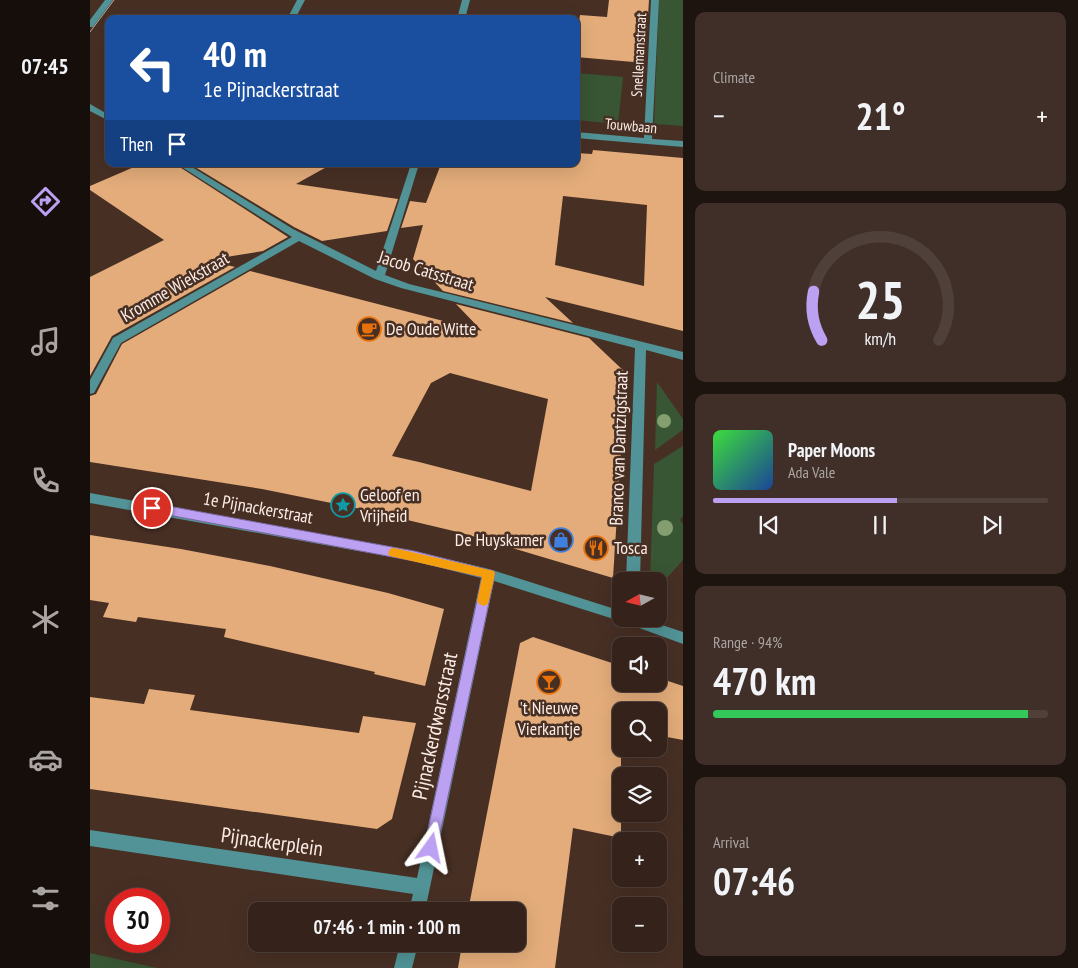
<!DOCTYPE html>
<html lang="en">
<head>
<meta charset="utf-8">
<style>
  :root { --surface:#35231b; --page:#402f28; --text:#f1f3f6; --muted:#aaa4a3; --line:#4f403a; --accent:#bca0f2 }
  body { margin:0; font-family:"PT Sans Narrow",sans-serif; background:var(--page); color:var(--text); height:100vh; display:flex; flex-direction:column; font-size:19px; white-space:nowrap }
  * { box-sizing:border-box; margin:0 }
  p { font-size:16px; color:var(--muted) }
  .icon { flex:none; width:28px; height:28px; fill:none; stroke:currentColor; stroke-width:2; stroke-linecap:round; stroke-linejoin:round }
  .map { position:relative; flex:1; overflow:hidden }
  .side { display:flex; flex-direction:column; gap:12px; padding:12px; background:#1d130f; width:395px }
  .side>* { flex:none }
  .banner { position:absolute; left:15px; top:15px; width:475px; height:152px; border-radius:10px; box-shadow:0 5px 20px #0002,0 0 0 1px var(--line); background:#1a4fa0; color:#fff; overflow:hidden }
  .needle { width:32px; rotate:262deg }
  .fabs { position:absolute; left:522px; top:572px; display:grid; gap:10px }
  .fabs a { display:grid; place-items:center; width:55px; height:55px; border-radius:10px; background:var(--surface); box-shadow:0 5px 20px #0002,0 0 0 1px var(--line); font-size:25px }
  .speed { position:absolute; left:15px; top:888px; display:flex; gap:10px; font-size:25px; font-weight:700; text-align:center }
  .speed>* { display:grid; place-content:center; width:65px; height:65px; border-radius:50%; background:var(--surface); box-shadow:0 5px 20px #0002,0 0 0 1px var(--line); line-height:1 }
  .speed .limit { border:8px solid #d22; background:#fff; color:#111 }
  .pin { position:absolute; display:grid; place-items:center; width:42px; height:42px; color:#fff; margin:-21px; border:2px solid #fff; border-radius:50%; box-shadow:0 1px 5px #0007 }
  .me { position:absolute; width:55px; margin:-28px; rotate:12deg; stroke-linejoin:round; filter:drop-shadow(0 0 4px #0008) }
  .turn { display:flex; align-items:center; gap:18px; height:105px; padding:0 15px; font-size:22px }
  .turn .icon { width:65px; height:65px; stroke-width:2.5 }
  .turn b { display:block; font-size:35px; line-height:42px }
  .then { display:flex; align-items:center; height:48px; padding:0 15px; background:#0003; gap:10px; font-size:19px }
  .big { font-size:38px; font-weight:700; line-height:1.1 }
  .side .tile { flex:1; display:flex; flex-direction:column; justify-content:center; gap:8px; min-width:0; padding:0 18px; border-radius:10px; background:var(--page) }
  .side .dial { align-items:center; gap:0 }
  .dial svg { height:130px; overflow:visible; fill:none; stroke:var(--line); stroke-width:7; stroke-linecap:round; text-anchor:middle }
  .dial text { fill:var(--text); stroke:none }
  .song { display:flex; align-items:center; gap:15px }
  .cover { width:60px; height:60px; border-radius:8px; background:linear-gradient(135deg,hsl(120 70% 55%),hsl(220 70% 35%)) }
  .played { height:5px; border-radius:2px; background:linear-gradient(90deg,var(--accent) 55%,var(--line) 55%) }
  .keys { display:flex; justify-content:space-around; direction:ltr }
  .heat { display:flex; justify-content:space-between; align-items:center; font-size:28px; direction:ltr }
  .charge { height:8px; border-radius:4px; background:linear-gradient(90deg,#34c759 94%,var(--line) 0) }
  .trip { position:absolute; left:158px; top:902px; width:278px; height:50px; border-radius:10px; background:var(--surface); box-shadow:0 5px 20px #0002,0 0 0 1px var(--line); font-weight:700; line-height:50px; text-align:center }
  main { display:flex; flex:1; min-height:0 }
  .menu { display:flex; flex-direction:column; width:90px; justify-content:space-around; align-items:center; background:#150e0b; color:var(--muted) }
  .menu .icon { width:35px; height:35px }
  .menu .on { color:var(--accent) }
  .menu b { font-size:22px; color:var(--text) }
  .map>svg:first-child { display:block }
  .green { fill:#385633 }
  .building { fill:#e3ac7a; fill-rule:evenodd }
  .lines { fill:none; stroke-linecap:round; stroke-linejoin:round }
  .minor { fill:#519396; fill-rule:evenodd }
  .tram { stroke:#baa89f; stroke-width:1 }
  .tree { fill:#849e6f }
  .route { fill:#bca0f2; stroke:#7a689d }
  .slow { fill:#f59e0b }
  .labels { text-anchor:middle; stroke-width:5; stroke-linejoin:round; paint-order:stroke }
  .far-street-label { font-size:15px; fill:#fcece5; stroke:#472f24 }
  .street-label { font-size:18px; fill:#fcece5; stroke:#472f24 }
  .poi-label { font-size:18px; fill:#fcece5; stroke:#472f24; text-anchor:start }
  .near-street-label { font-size:21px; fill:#fcece5; stroke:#472f24 }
</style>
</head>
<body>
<main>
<nav class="menu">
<b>07:45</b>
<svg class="icon on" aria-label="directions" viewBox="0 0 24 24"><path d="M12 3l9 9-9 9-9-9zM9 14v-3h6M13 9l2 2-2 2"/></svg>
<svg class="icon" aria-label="music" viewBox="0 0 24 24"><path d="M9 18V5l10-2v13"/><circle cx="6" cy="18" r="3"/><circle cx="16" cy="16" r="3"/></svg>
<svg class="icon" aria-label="phone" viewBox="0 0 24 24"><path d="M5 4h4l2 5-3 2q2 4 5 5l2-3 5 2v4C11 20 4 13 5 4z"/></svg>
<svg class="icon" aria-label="climate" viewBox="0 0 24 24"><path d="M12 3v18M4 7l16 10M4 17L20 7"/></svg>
<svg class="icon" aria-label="car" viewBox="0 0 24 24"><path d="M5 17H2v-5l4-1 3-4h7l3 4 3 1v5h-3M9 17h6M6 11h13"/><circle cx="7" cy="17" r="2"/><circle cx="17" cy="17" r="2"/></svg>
<svg class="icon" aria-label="filters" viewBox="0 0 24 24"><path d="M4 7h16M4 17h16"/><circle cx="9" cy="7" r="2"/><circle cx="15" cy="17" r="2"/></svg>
</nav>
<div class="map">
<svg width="593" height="968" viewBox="0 0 593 968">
  <rect width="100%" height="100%" fill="#472f24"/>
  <!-- green -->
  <path class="green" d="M 569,0 L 593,0 L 593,126 L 564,124 Z
    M 486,73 L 533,77 L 528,124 L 486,120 Z
    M 567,382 L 593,419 L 593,430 L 565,450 Z
    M 593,446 L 593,516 L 590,520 L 593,524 L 593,560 L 576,579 L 560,581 L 564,464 Z
    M 0,953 L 67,968 L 0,968 Z"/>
  <!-- building -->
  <path class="building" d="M 519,0 L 559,0 L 555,63 L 486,57 L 486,40 L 490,15 L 517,17 Z
    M 503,150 L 593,158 L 593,331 L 455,297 L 483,323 L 353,291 L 323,259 L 333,225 L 311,228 L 320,201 L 336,203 L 351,164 L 486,164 L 486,153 L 502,154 ZM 473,196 L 557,205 L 554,286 L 465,265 Z
    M 51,164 L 85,164 L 198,237 L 173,251 L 118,260 L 145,267 L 22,336 L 0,376 L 0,277 L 74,240 L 0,190 L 0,186 Z
    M 100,164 L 242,164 L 206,184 L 308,199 L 297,231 L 232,241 L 204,227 Z
    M 160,271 L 392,331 L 366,304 L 499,338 L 536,373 L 523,578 L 372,533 L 271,509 L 172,489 L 0,462 L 0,396 L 6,394 L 32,344 ZM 360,373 L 458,399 L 441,491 L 329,462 L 302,456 L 341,383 Z
    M 0,535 L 91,549 L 180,566 L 298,593 L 354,609 L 335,686 L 284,674 L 285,672 L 134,637 L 136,629 L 48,617 L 46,622 L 13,617 L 19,603 L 0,600 Z
    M 443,637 L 531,666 L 531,684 L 569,684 L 569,678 L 593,686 L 593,740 L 577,737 L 575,751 L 564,749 L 569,749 L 569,711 L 531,711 L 531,838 L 483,828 L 465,968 L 368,968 L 372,944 L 426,944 L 426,911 L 378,911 L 430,643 Z
    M 59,689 L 105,695 L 100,710 L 269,733 L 273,716 L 326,723 L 302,819 L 287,829 L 0,789 L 0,697 L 54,704 Z"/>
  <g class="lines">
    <!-- minor -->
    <path class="minor" d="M 15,0 L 23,0 L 3,27 L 0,27 L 0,20 Z
      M 207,0 L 215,0 L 205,19 L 197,19 Z
      M 372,0 L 380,0 L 375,19 L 367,19 Z
      M 561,0 L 569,0 L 562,139 L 593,141 L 593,147 L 486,138 L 486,132 L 554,138 Z
      M 0,104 L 19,115 L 19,121 L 0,111 Z
      M 87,164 L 97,164 L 203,229 L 286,271 L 321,164 L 329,164 L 295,275 L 319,284 L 593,352 L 593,360 L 556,350 L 550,581 L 536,581 L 545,348 L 311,288 L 285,279 L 209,241 L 31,343 L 4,393 L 0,394 L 0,380 L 23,338 L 202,237 Z
      M 0,493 L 324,551 L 399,569 L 531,611 L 531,619 L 554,619 L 593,632 L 593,644 L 533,622 L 404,581 L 335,911 L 319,911 L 323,894 L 0,846 L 0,830 L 327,878 L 391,578 L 324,561 L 0,503 Z
      M 310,944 L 328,944 L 322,968 L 304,968 Z"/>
    <!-- tram -->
    <path class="tram" d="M 0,32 L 24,0"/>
  </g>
  <!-- trees -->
  <g class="tree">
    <circle cx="574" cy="421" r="7"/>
    <circle cx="575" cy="528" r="8"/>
  </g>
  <!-- route -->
  <path class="route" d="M 62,503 L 324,551 L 404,571 L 405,574 L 346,853 L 341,855 L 336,853 L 334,848 L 392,577 L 324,561 L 62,512 L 56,508 Z"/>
  <!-- slow -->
  <path class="slow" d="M 304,548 L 404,571 L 405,574 L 398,604 L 394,606 L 389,604 L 387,601 L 392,577 L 300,556 L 298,553 L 300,549 Z"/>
  <!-- icons -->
  <defs>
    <g id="cafe-ring" transform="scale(1.25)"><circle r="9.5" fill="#472f24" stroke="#e8710a" stroke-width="1.5"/><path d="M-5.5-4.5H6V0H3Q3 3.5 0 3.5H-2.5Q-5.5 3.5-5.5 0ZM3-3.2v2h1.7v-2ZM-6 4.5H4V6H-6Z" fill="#e8710a"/></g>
    <g id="sight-ring" transform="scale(1.25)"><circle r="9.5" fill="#472f24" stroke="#0f9aa8" stroke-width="1.5"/><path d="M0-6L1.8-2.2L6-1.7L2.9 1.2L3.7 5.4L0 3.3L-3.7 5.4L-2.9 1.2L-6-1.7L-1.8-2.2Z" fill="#0f9aa8"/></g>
    <g id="shop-ring" transform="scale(1.25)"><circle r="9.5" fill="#472f24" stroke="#3f7fe0" stroke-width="1.5"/><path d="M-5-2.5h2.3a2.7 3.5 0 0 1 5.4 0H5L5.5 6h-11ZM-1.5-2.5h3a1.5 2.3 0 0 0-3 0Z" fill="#3f7fe0"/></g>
    <g id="restaurant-ring" transform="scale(1.25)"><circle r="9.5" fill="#472f24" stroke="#e8710a" stroke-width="1.5"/><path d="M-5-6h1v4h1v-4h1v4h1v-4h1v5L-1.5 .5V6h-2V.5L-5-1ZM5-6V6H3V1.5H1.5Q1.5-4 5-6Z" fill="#e8710a"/></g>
    <g id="bar-ring" transform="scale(1.25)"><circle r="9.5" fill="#472f24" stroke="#e8710a" stroke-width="1.5"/><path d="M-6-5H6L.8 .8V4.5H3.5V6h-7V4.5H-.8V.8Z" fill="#e8710a"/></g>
  </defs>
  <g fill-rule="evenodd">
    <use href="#cafe-ring" x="279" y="329"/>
    <use href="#sight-ring" x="253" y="505"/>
    <use href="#shop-ring" x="471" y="540"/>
    <use href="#restaurant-ring" x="506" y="548"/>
    <use href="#bar-ring" x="459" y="682"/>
  </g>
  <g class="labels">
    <!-- far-street labels -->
    <g class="far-street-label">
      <text transform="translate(549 55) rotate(-87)" y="5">Snellemanstraat</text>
      <text transform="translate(541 126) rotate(5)" y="5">Touwbaan</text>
    </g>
    <!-- street labels -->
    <g class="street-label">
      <text transform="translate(336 271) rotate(17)" y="6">Jacob Catsstraat</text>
      <text transform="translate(85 287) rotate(-30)" y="6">Kromme Wiekstraat</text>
      <text transform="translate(529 448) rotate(-88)" y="6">Branco van Dantzigstraat</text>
      <text transform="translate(168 508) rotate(10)" y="6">1e Pijnackerstraat</text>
    </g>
    <!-- poi labels -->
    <g class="poi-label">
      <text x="296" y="335">De Oude Witte</text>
      <text x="270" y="501">Geloof en<tspan x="270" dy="21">Vrijheid</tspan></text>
      <text x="454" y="546" text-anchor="end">De Huyskamer</text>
      <text x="524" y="554">Tosca</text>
      <text x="459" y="714" text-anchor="middle">'t Nieuwe<tspan x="459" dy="21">Vierkantje</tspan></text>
    </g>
    <!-- near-street labels -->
    <g class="near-street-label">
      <text transform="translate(345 726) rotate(-78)" y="7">Pijnackerdwarsstraat</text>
      <text transform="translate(182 842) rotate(8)" y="7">Pijnackerplein</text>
    </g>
  </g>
</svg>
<div class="fabs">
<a><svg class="needle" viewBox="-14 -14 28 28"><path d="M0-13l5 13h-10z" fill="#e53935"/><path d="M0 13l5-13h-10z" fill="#aaa4a3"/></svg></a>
<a><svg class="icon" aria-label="sound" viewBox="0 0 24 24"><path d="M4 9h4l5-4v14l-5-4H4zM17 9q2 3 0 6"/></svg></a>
<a><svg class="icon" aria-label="search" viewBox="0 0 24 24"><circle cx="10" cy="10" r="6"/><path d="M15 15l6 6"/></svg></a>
<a><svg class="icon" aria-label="layers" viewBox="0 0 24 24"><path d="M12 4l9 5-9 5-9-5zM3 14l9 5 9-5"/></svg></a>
<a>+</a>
<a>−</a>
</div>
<div class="speed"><div class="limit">30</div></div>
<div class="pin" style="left:62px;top:508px;background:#d93025"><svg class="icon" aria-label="arrive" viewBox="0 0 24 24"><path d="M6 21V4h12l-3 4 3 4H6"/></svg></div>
<svg class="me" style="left:341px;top:848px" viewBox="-20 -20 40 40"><path d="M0-17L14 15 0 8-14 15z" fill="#bca0f2" stroke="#fff" stroke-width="4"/></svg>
<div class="trip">07:46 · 1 min · 100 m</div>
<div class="banner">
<div class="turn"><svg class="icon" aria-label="left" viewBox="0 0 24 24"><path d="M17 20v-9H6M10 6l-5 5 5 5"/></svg><div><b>40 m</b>1e Pijnackerstraat</div></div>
<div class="then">Then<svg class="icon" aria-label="arrive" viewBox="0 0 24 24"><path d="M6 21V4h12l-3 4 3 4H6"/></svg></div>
</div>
</div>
<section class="side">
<div class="tile"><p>Climate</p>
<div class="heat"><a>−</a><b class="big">21°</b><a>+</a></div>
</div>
<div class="tile dial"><svg viewBox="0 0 100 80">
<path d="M14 69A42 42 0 1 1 86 69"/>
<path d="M14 69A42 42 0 0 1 9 39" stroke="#bca0f2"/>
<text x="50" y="56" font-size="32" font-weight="700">25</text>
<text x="50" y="72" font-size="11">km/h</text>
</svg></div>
<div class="tile">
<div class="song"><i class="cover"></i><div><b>Paper Moons</b><p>Ada Vale</p></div></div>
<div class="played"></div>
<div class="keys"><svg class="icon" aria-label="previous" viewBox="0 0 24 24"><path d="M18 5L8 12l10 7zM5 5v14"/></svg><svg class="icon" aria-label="pause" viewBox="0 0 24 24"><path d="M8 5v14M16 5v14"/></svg><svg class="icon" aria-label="next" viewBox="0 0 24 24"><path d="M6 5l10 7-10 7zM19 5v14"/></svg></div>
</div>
<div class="tile"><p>Range · 94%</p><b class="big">470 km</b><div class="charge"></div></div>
<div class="tile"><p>Arrival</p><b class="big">07:46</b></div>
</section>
</main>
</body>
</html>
